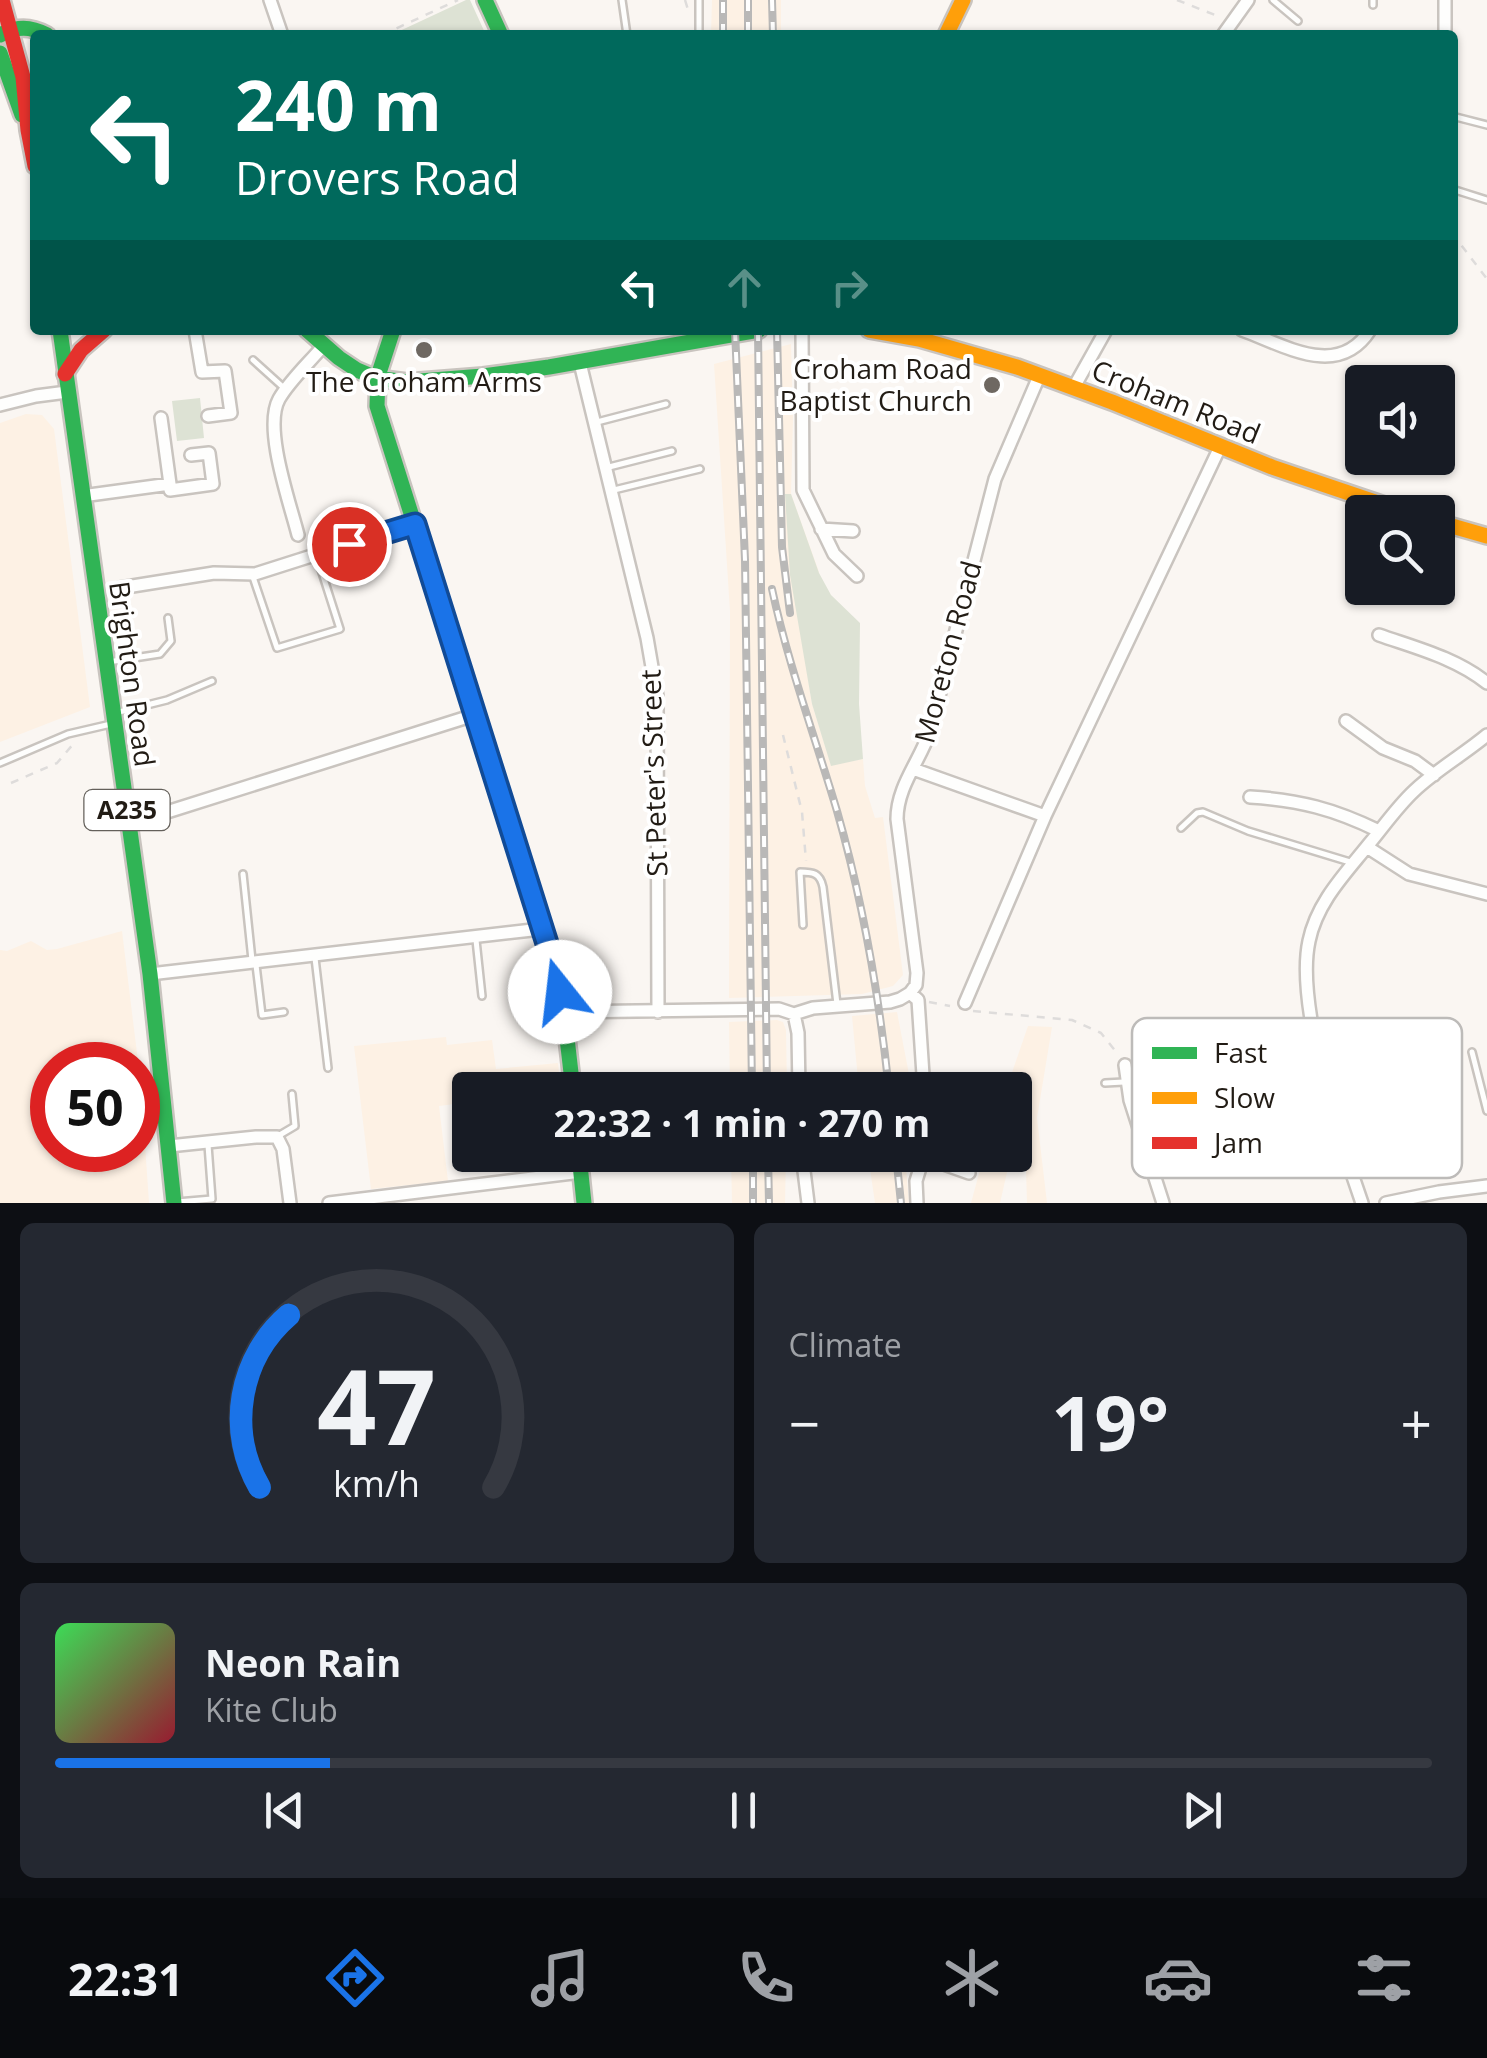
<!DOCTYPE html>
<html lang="en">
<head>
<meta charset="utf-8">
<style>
  :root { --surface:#171b24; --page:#242831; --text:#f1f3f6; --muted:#9ea1a6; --line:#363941; --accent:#1a73e8 }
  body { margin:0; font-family:"Open Sans",sans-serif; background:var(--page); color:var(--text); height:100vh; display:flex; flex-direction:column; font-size:38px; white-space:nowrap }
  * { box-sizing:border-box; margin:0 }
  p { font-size:32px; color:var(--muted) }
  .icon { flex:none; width:55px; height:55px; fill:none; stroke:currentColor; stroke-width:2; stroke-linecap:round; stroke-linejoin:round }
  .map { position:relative; height:1203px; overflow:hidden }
  .drawer { display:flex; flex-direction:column; gap:20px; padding:20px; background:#0d0f14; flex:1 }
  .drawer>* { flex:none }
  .banner { position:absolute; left:30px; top:30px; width:1428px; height:305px; border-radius:10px; box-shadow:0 2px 8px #0004; background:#00695c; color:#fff; overflow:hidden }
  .controls { position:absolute; left:1345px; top:365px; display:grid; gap:20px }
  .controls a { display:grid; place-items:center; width:110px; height:110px; border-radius:10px; background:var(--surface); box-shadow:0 2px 8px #0004; font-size:50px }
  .speed { position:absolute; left:30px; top:1042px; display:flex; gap:20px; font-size:50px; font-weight:700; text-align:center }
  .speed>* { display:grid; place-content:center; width:130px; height:130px; border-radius:50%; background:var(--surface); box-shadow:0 2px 8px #0004; line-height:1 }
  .speed .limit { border:15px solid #d22; background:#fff; color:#111 }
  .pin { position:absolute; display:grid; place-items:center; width:85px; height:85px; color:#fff; margin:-42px; border:5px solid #fff; border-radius:50%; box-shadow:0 2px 10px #0007 }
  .me { position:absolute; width:110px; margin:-55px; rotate:344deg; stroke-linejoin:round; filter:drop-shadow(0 0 8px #0008) }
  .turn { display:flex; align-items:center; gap:35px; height:210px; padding:0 40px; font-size:45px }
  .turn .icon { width:130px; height:130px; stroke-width:2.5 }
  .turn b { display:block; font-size:70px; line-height:85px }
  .lanes { display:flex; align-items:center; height:95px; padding:0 40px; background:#0003; justify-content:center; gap:50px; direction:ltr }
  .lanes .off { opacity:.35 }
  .big { font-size:75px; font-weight:700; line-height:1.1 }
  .drawer .widget { flex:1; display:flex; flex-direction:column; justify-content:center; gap:15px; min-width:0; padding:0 35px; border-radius:15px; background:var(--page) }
  .drawer .dial { align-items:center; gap:0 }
  .dial svg { height:260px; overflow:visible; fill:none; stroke:var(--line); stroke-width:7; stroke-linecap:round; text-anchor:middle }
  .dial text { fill:var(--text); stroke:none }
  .song { display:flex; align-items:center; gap:30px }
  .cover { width:120px; height:120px; border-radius:15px; background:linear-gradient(135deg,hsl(130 70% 55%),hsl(350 70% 35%)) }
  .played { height:10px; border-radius:5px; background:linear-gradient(90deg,var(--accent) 20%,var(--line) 20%) }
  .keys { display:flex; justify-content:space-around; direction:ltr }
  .heat { display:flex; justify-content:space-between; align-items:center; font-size:55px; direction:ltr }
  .drawer .tiles { flex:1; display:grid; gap:20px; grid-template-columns:1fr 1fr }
  .widget:last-child { grid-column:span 2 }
  .trip { position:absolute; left:452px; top:1072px; width:580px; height:100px; border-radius:10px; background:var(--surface); box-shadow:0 2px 8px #0004; font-weight:700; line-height:100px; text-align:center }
  .menu { display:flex; height:160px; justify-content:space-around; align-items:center; background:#090b0e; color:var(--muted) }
  .menu .icon { width:70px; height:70px }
  .menu .active { color:var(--accent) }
  .menu b { font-size:45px; color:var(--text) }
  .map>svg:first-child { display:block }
  .built { fill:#fdf1e4; fill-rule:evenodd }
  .green { fill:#dde2d4 }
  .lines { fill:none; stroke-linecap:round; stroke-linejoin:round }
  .lane-casing { stroke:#c9c4bf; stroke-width:10 }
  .street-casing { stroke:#c9c4bf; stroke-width:16 }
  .fast-casing { stroke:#c9c4bf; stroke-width:20 }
  .slow-casing { stroke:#c9c4bf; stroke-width:20 }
  .jam-casing { stroke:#c9c4bf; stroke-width:20 }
  .path { stroke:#dedcdb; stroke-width:2.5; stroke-dasharray:8 8; stroke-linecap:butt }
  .lane { stroke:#fefefd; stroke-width:5 }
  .street { stroke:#fefefd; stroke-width:11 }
  .fast { stroke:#30b455; stroke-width:15 }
  .slow { stroke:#ff9f0a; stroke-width:15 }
  .jam { stroke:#e5322d; stroke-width:15 }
  .rail-casing { stroke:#b9b8b7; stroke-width:8 }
  .rail { stroke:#fff; stroke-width:4; stroke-dasharray:11; stroke-linecap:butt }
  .route-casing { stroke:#114b97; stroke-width:25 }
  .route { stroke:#1a73e8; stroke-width:18 }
  .poi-dot { fill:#6e6862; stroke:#fff; stroke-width:4 }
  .labels { text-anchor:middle; stroke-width:8; stroke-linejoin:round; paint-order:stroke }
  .shield { fill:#fff; stroke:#64605b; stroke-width:2.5 }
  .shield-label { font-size:25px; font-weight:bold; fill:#221c15 }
  .poi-label { font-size:28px; fill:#221c15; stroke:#fff; text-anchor:end }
  .street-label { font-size:28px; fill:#221c15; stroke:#fff }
  .key { fill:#fff; stroke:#bdbbb9; stroke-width:2.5 }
  .key-label { font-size:28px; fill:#221c15 }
</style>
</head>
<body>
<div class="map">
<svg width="1487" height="1203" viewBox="0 0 1487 1203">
  <rect width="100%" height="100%" fill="#faf6f2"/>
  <!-- built -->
  <path class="built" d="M 712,0 L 781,0 L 781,35 L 711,35 Z
    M 791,344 L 793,418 L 791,494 L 819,572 L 799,620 L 812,704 L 831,765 L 863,759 L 865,786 L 875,818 L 883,817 L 903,975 L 893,986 L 862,994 L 729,998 L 730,611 L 714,364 Z
    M 26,414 L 42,415 L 54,429 L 90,707 L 0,742 L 0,423 Z
    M 122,931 L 141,1086 L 149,1203 L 0,1203 L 0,950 L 7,951 L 31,941 L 47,950 L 57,949 ZM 52,1065 L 138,1065 L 138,1150 L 52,1150 Z
    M 897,1012 L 912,1090 L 859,1090 L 852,1016 Z
    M 777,1020 L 783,1022 L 786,1030 L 787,1090 L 730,1090 L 729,1022 Z
    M 1028,1026 L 1052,1027 L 1037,1118 L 1047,1203 L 1027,1203 L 1026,1169 L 1008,1168 L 1000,1203 L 971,1203 L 984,1155 L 1015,1155 L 1015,1090 L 1006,1090 Z
    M 446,1037 L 447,1045 L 492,1040 L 496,1069 L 558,1063 L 561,1090 L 470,1090 L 470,1102 L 439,1106 L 448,1181 L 371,1189 L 354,1046 Z
    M 731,1155 L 786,1155 L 785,1203 L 732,1203 Z
    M 868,1155 L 905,1155 L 909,1203 L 875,1203 Z"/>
  <!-- green -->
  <path class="green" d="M 466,0 L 470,0 L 486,35 L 391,35 Z
    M 200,398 L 204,438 L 177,441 L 172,401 Z
    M 785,494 L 791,494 L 819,573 L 831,595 L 860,623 L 859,704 L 863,759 L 831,766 L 812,704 L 790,575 Z"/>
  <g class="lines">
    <!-- lane casing -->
    <g class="lane-casing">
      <path id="lane" d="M 622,0 L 627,35
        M 699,0 L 699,35
        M 1273,0 L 1298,21
        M 1373,5 L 1373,0
        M 1452,116 L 1487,125
        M 1452,189 L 1487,200
        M 253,360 L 284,388
        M 597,422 L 666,404
        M 609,467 L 672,451
        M 614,490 L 700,469
        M 252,574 L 277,648 L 340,629 L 317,557
        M 108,662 L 160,654 L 171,641 L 168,618
        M 115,713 L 167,700 L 212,681
        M 0,763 L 68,734 L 111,724
        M 1181,828 L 1197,813 L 1203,812 L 1248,831 L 1350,862
        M 243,874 L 252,960
        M 803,925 L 800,872 C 813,872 820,873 823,887 L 837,1004
        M 476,940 L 482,996
        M 315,958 L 328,1068
        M 256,965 L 262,1015 L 284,1012
        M 1472,1052 L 1487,1111
        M 499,1083 L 571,1076
        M 1105,1083 L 1124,1082
        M 278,1136 L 295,1126 L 292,1094
        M 177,1202 L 212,1199 L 208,1145"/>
    </g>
    <!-- street casing -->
    <g class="street-casing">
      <path id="street" d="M 270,0 L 282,35
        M 1445,0 L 1445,35
        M 1223,35 L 1248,0
        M 195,330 L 202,372 L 225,371 L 231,413 L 208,416
        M 802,330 L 803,490 L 834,554 L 857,576
        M 1242,330 C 1284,345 1338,380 1370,330
        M 580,363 L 647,638 L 657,696 L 658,1012
        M 1074,387 L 1106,330
        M 801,402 L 852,402
        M 0,405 L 36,396 L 67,392
        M 170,484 L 170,490 L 213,484 L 209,453 L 191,455
        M 82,496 L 170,484 L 161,418
        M 821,529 L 853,531
        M 298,535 C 290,503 263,428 279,399 C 290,380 309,363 324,345
        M 120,588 L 214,573 L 255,574 L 415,523
        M 1379,635 C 1416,648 1456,658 1487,683
        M 1346,721 L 1383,748 L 1415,761 L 1434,775
        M 913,769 L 1045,816
        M 1250,797 C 1299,800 1334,809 1379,831
        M 129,824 L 474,715
        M 1367,847 L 1409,874 L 1487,894
        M 150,974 L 541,929
        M 910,993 L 916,985 L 917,973 L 897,819 C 897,786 920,761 930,731 L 995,479 L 1040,374
        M 910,993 L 918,1000 L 924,1090
        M 965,1003 L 1045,816 L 1220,447
        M 564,1012 L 779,1009 L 794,1014 L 813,1008 L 890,1002 L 900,999 L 910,993
        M 794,1014 L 798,1033 L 799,1090
        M 1125,1065 L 1130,1100 L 1163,1203
        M 669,1090 L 722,1087
        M 169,1146 L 256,1137 L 277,1137 L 283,1149 L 290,1203
        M 802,1155 L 808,1203
        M 924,1157 L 969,1173
        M 329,1203 L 581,1172
        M 917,1203 L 916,1181 L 924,1155
        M 1362,1203 C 1340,1140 1295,1005 1309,941 C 1317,902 1345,874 1369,844 C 1384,826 1397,807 1414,791 C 1436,770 1463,755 1487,735
        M 1386,1203 L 1439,1192 L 1487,1186"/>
    </g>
    <!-- fast casing -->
    <g class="fast-casing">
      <path id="fast" d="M 485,0 L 501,35
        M 0,35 C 17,26 30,26 47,35
        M 0,53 L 22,115
        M 60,330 L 150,974 L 174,1203
        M 307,330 L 339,358 L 357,370 L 376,378 L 407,382 L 483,376 L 549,367 L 759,330
        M 393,330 L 378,376 L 377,406 L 556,971 L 564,1012 L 573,1090
        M 579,1155 L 584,1203"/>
    </g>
    <!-- slow casing -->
    <g class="slow-casing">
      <path id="slow" d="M 946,35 L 963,0
        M 869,330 L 919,339 L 1017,367 L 1112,402 L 1272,467 L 1405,512
        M 1438,522 L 1487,536"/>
    </g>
    <!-- jam casing -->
    <g class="jam-casing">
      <path id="jam" d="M 2,0 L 23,77 L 28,130 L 35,166
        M 65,374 L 81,350 L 104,330"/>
    </g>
    <!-- path -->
    <path class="path" d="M 685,0 L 689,13
      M 1177,0 L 1220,17
      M 382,35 L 458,0
      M 1452,233 L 1487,279
      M 783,735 L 802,812 L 806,861
      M 11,783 L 57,763 L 75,742
      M 929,1002 L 950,1006
      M 973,1011 L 1072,1020 L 1101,1033 L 1117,1053"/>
    <!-- lane -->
    <use href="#lane" class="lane"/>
    <!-- street -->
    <use href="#street" class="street"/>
    <!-- fast -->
    <use href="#fast" class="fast"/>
    <!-- slow -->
    <use href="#slow" class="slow"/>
    <!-- jam -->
    <use href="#jam" class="jam"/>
    <!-- rail casing -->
    <g class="rail-casing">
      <path id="rail" d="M 748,0 L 748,35
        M 772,0 L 773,35
        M 723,35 L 723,0
        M 735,330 L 745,560 L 752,1090
        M 758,330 L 767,1090
        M 777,330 L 782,547 L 790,613
        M 772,589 C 788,664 815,737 837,811 C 863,902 879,995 889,1090
        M 753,1155 L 753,1203
        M 768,1155 L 769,1203
        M 896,1155 L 901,1203"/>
    </g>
    <!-- rail -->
    <use href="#rail" class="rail"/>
  </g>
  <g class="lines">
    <!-- route casing -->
    <g class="route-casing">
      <path id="route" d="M 349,544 L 415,524 L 556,972 L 560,992"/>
    </g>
    <!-- route -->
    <use href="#route" class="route"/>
  </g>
  <!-- markers -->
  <g class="poi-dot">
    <circle cx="424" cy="350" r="10"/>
    <circle cx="992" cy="385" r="10"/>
  </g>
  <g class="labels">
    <!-- shield labels -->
    <rect class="shield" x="84.5" y="790" width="85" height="40" rx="8"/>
    <g class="shield-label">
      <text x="127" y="819">A235</text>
    </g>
    <!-- poi labels -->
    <g class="poi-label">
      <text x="972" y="379">Croham Road<tspan x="972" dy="32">Baptist Church</tspan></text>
      <text x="424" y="392" text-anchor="middle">The Croham Arms</text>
    </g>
    <!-- street labels -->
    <g class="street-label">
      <text transform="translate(1176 402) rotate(22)" y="10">Croham Road</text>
      <text transform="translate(948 652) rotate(-75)" y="10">Moreton Road</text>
      <text transform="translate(132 674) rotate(82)" y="10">Brighton Road</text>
      <text transform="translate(654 773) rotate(-92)" y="10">St Peter's Street</text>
    </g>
  </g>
  <!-- legend -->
  <rect x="1132" y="1018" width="330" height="160" rx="15" class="key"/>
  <rect x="1152" y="1047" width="45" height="12" fill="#30b455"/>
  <rect x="1152" y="1092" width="45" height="12" fill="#ff9f0a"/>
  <rect x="1152" y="1137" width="45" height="12" fill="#e5322d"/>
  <g class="key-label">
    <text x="1214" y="1063">Fast</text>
    <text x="1214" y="1108">Slow</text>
    <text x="1214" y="1153">Jam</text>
  </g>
</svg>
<div class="controls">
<a><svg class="icon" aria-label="sound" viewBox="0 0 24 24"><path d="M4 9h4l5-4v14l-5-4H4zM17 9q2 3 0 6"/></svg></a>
<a><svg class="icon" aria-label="search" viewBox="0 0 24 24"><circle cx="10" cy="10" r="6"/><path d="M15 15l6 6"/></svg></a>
</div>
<div class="speed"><div class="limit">50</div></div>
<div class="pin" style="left:349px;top:544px;background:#d93025"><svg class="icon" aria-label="arrive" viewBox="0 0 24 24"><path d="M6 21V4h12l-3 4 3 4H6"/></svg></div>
<svg class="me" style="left:560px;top:992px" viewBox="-20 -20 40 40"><circle r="19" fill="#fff"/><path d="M0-13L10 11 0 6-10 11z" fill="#1a73e8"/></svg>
<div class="trip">22:32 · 1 min · 270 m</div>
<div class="banner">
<div class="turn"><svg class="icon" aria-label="left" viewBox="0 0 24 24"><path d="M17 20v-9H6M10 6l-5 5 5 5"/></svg><div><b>240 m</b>Drovers Road</div></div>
<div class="lanes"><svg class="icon" aria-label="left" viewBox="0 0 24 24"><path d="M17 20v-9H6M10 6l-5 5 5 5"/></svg><svg class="icon off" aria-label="ahead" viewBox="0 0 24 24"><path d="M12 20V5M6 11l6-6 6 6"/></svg><svg class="icon off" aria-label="right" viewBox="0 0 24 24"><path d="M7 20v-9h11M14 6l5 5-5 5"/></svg></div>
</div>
</div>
<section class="drawer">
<div class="tiles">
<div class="widget dial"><svg viewBox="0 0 100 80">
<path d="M14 69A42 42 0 1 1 86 69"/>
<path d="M14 69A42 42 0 0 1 23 16" stroke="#1a73e8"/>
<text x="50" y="56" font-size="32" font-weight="700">47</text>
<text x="50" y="72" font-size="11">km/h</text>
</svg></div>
<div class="widget"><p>Climate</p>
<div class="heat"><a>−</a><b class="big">19°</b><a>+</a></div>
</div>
<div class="widget">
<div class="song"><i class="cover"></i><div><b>Neon Rain</b><p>Kite Club</p></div></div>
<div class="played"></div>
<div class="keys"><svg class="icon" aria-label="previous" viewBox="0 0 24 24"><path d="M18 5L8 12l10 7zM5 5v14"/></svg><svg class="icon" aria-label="pause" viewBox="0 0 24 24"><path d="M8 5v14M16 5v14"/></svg><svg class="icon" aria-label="next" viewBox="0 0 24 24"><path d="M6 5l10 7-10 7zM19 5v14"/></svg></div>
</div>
</div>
</section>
<nav class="menu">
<b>22:31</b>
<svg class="icon active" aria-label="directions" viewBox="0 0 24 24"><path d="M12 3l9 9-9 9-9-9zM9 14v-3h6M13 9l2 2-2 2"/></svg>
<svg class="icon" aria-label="music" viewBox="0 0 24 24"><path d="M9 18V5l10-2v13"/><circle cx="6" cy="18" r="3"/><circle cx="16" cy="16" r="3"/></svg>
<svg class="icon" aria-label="phone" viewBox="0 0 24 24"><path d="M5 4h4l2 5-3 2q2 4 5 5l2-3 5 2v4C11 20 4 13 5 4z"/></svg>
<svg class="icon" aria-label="climate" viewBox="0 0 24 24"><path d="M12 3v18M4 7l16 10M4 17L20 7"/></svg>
<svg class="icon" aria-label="car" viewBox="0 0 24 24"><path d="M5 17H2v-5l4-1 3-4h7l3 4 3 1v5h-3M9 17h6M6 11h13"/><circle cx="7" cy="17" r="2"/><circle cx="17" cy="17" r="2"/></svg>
<svg class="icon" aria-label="filters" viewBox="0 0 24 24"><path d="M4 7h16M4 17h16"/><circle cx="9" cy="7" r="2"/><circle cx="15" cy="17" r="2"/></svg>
</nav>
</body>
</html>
